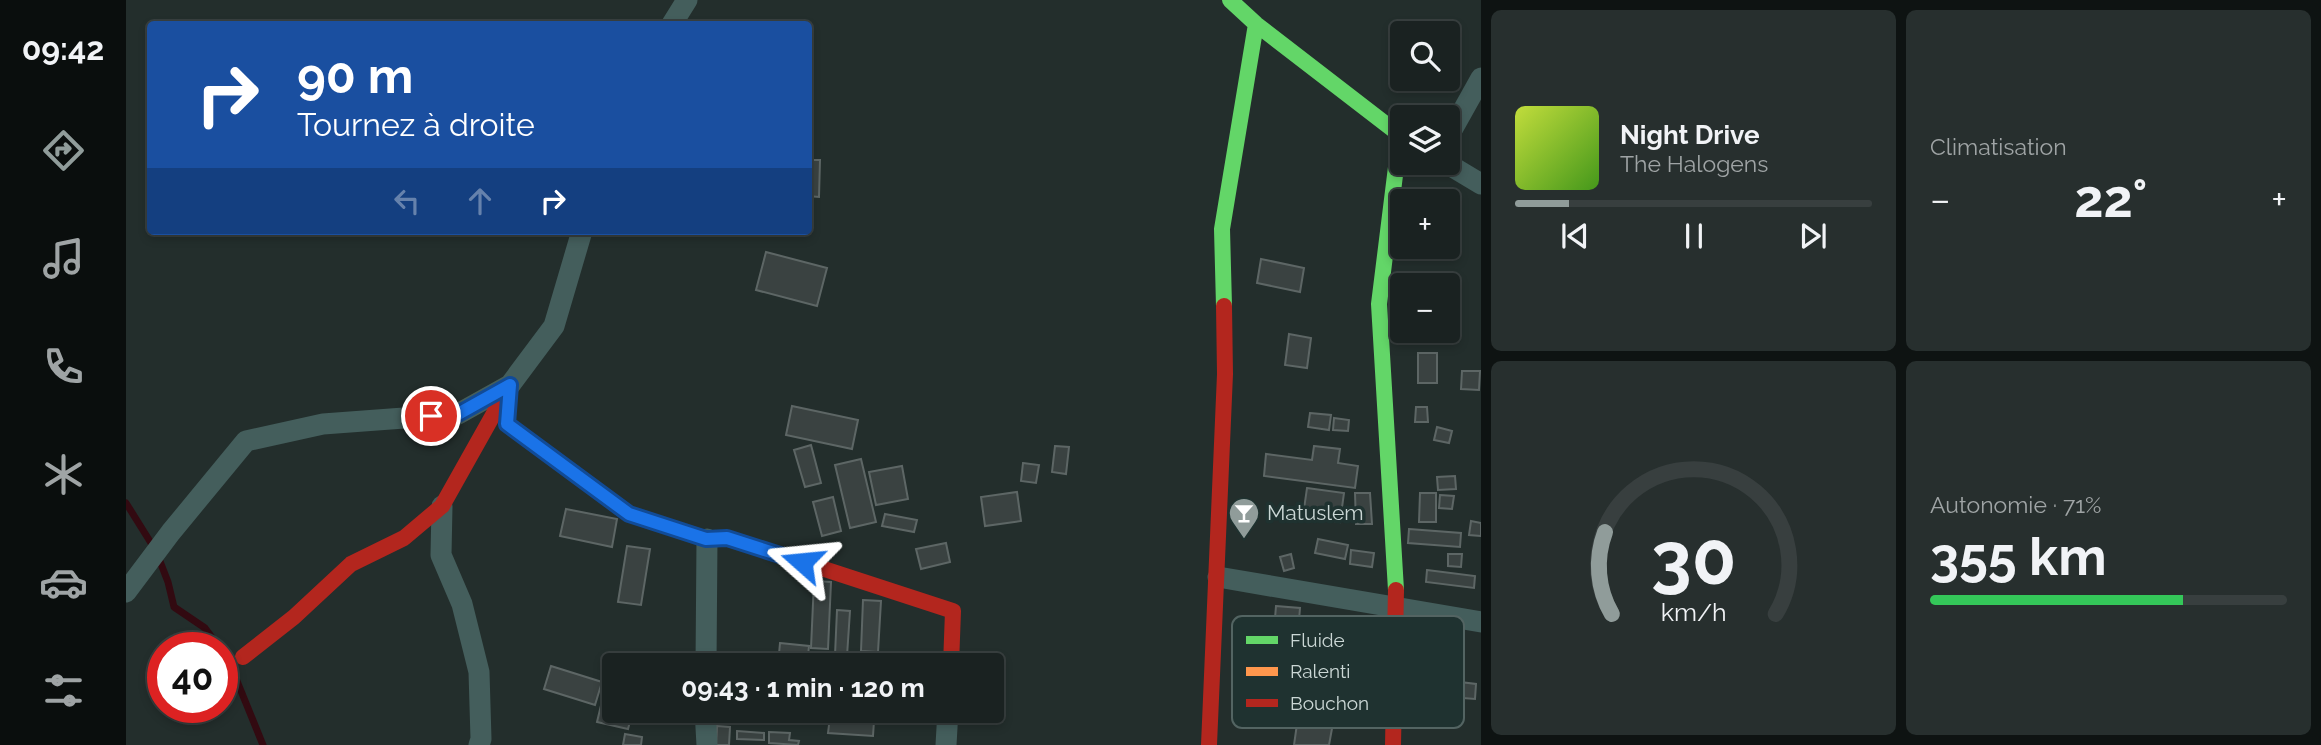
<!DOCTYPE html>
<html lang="fr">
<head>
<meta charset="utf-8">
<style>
  :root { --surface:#1a2221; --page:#272f2e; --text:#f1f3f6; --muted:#9fa4a5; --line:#383f3f; --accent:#909c9a }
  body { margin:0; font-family:Raleway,sans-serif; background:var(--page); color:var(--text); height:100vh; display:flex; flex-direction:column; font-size:26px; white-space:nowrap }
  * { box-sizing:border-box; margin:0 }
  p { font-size:23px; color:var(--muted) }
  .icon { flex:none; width:38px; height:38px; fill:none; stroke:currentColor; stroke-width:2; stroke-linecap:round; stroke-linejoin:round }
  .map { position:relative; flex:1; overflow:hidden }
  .drawer { display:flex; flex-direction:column; gap:10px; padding:10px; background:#0e1312; width:840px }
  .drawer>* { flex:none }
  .banner { position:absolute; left:21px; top:21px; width:665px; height:214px; border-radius:7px; box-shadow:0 4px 10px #0003,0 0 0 2px var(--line); background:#1a4fa0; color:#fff; overflow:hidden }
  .fabs { position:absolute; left:1264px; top:21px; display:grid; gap:14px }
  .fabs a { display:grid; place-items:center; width:70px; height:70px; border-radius:7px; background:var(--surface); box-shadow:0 4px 10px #0003,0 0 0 2px var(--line); font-size:35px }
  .speed { position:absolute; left:21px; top:632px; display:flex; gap:14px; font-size:35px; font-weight:700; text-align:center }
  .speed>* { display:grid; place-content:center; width:91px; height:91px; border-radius:50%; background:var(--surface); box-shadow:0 4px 10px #0003,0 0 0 2px var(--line); line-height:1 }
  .speed .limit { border:10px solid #d22; background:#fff; color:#111 }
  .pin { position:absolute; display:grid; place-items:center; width:60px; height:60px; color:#fff; margin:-30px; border:4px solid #fff; border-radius:50%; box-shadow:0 2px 7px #0007 }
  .me { position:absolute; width:77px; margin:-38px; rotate:288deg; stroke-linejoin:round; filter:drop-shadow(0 0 5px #0008) }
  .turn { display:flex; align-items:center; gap:24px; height:147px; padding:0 35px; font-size:32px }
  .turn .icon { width:91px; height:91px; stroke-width:2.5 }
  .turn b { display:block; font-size:49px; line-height:60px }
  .lanes { display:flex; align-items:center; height:66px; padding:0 35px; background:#0003; justify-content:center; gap:35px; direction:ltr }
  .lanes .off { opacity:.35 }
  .big { font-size:52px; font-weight:700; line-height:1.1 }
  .drawer .tile { flex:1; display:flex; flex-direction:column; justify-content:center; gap:10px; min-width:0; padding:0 24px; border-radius:10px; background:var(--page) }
  .drawer .dial { align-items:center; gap:0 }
  .dial svg { height:182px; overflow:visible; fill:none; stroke:var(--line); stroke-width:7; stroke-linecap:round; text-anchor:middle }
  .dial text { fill:var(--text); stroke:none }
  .song { display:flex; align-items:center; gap:21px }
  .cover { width:84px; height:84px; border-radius:10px; background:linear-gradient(135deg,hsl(70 70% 55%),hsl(100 70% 35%)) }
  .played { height:7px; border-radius:4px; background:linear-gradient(90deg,var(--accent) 15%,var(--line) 15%) }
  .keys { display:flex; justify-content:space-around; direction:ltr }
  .heat { display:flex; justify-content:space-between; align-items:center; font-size:38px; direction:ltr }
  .charge { height:10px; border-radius:5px; background:linear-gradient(90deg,#34c759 71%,var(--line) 0) }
  .drawer .tiles { flex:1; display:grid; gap:10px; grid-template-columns:repeat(2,1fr) }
  .trip { position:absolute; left:476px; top:653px; width:402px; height:70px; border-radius:7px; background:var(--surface); box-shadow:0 4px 10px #0003,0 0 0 2px var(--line); font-weight:700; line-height:70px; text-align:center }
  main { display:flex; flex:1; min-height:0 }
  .dock { display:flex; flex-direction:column; width:126px; justify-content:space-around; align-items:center; background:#0a0e0d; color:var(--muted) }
  .dock .icon { width:49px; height:49px }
  .dock .current { color:var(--accent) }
  .dock b { font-size:32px; color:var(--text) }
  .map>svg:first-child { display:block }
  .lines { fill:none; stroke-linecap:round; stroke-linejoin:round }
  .stream { stroke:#320a11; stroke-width:7 }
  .building { fill:#3a4241; stroke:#5d6665; stroke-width:2 }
  .street { stroke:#445e5c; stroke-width:21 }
  .fast { stroke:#63d668; stroke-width:16 }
  .slow { stroke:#ff974d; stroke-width:16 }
  .jam { stroke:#b3261e; stroke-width:16 }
  .route-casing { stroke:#114b97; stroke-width:18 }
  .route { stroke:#1a73e8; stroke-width:12 }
  .labels { text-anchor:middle; stroke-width:7; stroke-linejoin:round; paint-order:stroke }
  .poi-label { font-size:21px; fill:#cbd7d5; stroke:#1f3230; text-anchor:start }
  .key { fill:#1f3230; stroke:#536462; stroke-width:2 }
  .key-label { font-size:19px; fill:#cbd7d5 }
</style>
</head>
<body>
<main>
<nav class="dock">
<b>09:42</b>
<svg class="icon current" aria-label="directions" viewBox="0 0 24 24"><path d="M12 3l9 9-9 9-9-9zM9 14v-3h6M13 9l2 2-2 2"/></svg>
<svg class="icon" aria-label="music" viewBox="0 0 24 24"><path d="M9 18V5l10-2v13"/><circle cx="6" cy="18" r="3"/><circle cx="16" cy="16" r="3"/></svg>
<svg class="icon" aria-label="phone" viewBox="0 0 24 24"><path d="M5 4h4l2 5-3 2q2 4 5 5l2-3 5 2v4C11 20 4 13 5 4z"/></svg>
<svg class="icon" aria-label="climate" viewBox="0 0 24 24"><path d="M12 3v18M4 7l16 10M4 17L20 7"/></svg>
<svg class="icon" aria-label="car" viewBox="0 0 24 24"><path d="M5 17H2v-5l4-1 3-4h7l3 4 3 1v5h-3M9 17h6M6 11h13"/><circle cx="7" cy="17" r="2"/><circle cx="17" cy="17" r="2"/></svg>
<svg class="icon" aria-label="filters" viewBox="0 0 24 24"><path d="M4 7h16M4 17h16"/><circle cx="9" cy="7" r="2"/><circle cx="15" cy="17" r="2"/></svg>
</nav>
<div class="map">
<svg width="1355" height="745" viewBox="0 0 1355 745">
  <rect width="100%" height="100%" fill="#232e2c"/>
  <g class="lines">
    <!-- stream -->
    <path class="stream" d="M 0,503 L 30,551 L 42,582 L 48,607 L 79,628 L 94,648
      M 96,651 L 102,659 L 137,745"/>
  </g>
  <!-- building -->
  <path class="building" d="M 682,160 L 694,160 L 693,197 L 682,196 Z
    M 640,252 L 701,268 L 691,306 L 630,290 Z
    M 1135,259 L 1178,268 L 1174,292 L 1131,283 Z
    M 1163,334 L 1185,338 L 1181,368 L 1159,365 Z
    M 1292,353 L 1311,353 L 1311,383 L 1292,383 Z
    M 1336,371 L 1354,371 L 1353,390 L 1335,389 Z
    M 666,406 L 732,420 L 726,449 L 660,435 Z
    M 1290,407 L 1301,407 L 1302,422 L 1289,422 Z
    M 1184,413 L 1205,415 L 1203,430 L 1182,427 Z
    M 1208,418 L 1223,420 L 1222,431 L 1207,430 Z
    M 1311,427 L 1326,431 L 1323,443 L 1308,440 Z
    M 685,445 L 695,483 L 679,487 L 668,450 Z
    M 929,446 L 943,447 L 940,474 L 926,472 Z
    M 1188,446 L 1214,449 L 1212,463 L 1232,466 L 1229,488 L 1138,476 L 1140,454 L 1186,460 Z
    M 735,459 L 750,522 L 724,528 L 709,465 Z
    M 897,463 L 913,465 L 910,483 L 895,481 Z
    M 776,466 L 782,499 L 750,505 L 743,472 Z
    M 1329,476 L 1330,489 L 1312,490 L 1311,477 Z
    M 1181,488 L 1218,493 L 1214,522 L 1177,516 Z
    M 891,492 L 895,521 L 859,526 L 855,497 Z
    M 1229,493 L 1244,493 L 1246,524 L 1230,524 Z
    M 1294,493 L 1310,493 L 1310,522 L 1293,522 Z
    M 1314,495 L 1328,496 L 1326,509 L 1313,508 Z
    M 707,497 L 715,531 L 696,536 L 687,502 Z
    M 440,509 L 491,519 L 486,547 L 434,536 Z
    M 759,514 L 791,520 L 788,532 L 756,526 Z
    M 1345,521 L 1355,523 L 1355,536 L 1343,535 Z
    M 1283,529 L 1335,533 L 1334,547 L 1282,543 Z
    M 1192,539 L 1222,545 L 1219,559 L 1189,553 Z
    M 820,543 L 824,562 L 795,569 L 790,549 Z
    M 501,546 L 524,549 L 515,605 L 492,602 Z
    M 1225,550 L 1248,553 L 1246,567 L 1224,564 Z
    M 1165,554 L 1168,568 L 1158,571 L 1154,557 Z
    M 1322,554 L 1336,554 L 1335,567 L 1322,566 Z
    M 1301,570 L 1349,576 L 1348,588 L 1300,582 Z
    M 688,581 L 705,582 L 702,649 L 685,648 Z
    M 737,600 L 755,601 L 752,652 L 735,651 Z
    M 1150,606 L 1174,608 L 1167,693 L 1143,691 Z
    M 711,610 L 724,611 L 721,656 L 709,655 Z
    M 654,643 L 683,646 L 681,665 L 652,665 Z
    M 730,658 L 751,660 L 750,665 L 729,665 Z
    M 425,666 L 476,682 L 469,705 L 418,689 Z
    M 483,672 L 488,673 L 488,710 L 507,710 L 502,729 L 471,722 Z
    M 1326,681 L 1350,684 L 1349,699 L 1324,697 Z
    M 609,710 L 633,710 L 632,723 L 609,722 Z
    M 683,710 L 748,710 L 747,715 Z
    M 704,717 L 748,721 L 747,736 L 702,733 Z
    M 1172,717 L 1207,723 L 1203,745 L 1168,745 Z
    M 591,726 L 604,727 L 603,745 L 590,745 Z
    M 611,731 L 638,733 L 638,740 L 611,739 Z
    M 643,732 L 664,733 L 663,740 L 673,741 L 672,745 L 643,743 Z
    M 499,734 L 516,737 L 515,745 L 497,745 Z"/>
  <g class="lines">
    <!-- street -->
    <path class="street" d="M 546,24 L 561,0
      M 1321,139 L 1355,78
      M 1320,163 L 1355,184
      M 316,506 L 315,555 L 336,604 L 353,672 L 355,739 L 353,745
      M 1092,577 L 1355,622
      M 0,592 L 45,532 L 120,441 L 197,424 L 332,414 L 384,385 L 428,326 L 456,231
      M 580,665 L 581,539
      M 579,710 L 581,745
      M 820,745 L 822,710"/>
    <!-- fast -->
    <path class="fast" d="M 1104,0 L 1130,24 L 1274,135 L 1253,304 L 1270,590
      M 1098,306 L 1096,229 L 1130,24"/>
    <!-- slow -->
    <path class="slow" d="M 400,438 L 503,514 L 581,539 L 601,538 L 686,565"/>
    <!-- jam -->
    <path class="jam" d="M 686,565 L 827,611 L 825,665
      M 117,657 L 168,617 L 225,564 L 278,538 L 316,506 L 384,385 L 381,424 L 400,438
      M 1083,745 L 1099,374 L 1098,306
      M 1267,745 L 1270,590"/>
  </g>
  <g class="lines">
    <!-- route casing -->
    <g class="route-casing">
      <path id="route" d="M 305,416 L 332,414 L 384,385 L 381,424 L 503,514 L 580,539 L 601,538 L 676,562"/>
    </g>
    <!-- route -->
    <use href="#route" class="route"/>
  </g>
  <!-- icons -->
  <defs>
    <g id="bar-pin" transform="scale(1.575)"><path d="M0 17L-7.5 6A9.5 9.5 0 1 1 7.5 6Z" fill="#909c9a" stroke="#1f3230"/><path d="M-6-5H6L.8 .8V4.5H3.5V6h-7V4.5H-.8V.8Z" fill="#fff"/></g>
  </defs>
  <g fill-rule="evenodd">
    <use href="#bar-pin" x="1118" y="513"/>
  </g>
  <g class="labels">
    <!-- poi labels -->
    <g class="poi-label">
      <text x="1141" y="520">Matuslem</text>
    </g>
  </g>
  <!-- legend -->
  <rect x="1106" y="616" width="232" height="112" rx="10" class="key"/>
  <rect x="1120" y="636" width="32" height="8" fill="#63d668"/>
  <rect x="1120" y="667" width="32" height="9" fill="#ff974d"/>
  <rect x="1120" y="699" width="32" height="8" fill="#b3261e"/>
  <g class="key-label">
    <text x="1164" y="647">Fluide</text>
    <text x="1164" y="678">Ralenti</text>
    <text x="1164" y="710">Bouchon</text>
  </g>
</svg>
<div class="fabs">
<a><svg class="icon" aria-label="search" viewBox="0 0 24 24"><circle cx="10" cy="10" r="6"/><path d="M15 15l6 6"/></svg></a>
<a><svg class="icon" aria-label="layers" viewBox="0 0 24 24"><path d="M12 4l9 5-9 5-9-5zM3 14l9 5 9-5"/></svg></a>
<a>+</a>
<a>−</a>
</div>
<div class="speed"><div class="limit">40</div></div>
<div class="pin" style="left:305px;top:416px;background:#d93025"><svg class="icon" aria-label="arrive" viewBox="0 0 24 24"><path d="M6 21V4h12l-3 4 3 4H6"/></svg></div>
<svg class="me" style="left:676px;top:562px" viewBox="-20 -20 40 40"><path d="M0-17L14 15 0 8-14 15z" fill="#1a73e8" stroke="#fff" stroke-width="4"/></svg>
<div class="trip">09:43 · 1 min · 120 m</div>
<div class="banner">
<div class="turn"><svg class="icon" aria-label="right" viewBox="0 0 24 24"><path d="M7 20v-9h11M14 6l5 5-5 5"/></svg><div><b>90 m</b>Tournez à droite</div></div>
<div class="lanes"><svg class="icon off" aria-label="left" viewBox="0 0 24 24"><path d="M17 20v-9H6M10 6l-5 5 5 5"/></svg><svg class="icon off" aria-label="ahead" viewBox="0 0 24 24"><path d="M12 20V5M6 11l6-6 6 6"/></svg><svg class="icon" aria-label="right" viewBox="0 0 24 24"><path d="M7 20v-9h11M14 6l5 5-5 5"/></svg></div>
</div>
</div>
<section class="drawer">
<div class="tiles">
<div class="tile">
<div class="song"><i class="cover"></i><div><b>Night Drive</b><p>The Halogens</p></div></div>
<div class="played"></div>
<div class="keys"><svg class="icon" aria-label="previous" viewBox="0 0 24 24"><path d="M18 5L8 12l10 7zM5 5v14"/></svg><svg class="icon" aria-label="pause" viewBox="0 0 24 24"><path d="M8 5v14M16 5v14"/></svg><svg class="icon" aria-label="next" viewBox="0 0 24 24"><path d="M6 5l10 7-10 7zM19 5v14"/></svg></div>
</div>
<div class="tile"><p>Climatisation</p>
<div class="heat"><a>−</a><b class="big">22°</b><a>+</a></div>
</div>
<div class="tile dial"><svg viewBox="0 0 100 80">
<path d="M14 69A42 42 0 1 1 86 69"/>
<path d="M14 69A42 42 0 0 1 11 33" stroke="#909c9a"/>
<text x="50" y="56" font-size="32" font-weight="700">30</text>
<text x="50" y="72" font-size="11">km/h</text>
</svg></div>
<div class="tile"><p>Autonomie · 71%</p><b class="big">355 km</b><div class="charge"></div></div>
</div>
</section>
</main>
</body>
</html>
